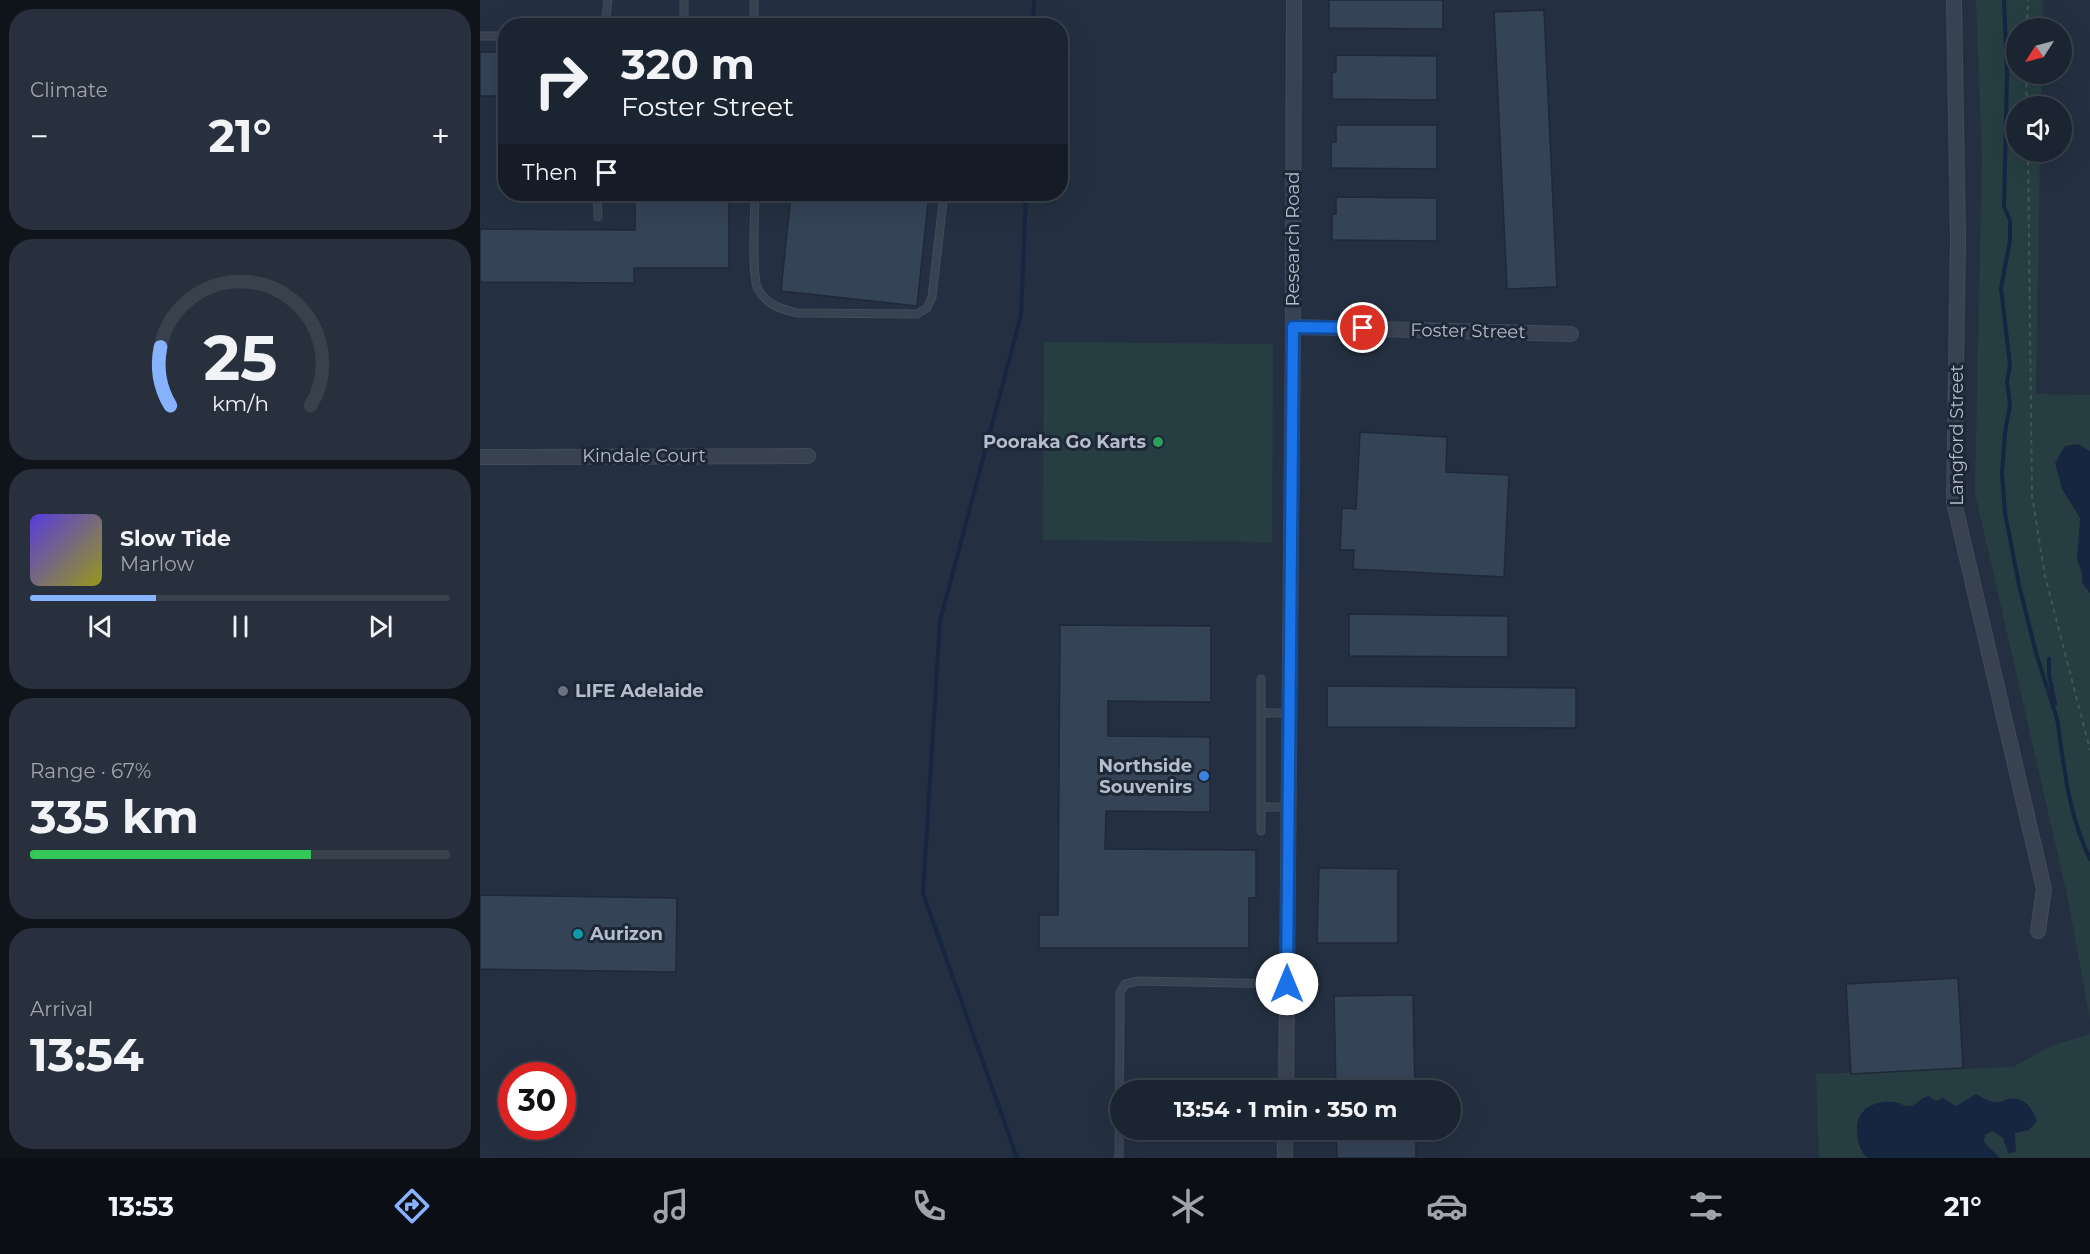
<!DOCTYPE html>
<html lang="en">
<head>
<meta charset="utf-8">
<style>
  :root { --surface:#1b2431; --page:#28303d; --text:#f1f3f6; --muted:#a0a4ab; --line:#39414d; --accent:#87b2fe }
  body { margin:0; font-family:Montserrat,sans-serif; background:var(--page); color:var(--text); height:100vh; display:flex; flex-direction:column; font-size:22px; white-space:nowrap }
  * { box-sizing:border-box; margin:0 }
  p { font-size:20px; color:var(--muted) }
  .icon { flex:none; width:33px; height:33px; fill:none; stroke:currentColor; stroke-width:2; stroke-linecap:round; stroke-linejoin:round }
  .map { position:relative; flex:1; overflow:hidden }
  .sheet { display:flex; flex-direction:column; gap:9px; padding:9px; background:#0f141b; width:480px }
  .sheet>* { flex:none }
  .top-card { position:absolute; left:18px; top:18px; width:570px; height:183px; border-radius:24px; box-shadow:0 6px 24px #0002,0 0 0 2px var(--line); background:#1b2431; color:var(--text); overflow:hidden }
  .needle { width:39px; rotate:234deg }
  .buttons { position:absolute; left:1526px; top:18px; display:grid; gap:12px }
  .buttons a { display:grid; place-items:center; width:66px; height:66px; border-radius:50%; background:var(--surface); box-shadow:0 6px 24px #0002,0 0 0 2px var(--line); font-size:30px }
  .speed { position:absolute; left:18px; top:1062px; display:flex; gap:12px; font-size:30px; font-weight:700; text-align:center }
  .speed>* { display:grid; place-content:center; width:78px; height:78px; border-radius:50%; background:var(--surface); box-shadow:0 6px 24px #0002,0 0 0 2px var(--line); line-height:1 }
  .speed .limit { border:9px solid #d22; background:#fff; color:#111 }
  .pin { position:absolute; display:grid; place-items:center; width:51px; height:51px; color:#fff; margin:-26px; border:3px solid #fff; border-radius:50%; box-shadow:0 2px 6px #0007 }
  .me { position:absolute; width:66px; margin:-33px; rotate:0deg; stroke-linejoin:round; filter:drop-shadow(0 0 4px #0008) }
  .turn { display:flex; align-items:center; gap:21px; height:126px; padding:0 24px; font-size:27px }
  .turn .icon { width:78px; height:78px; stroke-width:2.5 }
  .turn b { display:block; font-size:42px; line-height:51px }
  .then { display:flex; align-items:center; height:57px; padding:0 24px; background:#0003; gap:12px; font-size:22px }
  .big { font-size:45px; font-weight:700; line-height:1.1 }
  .sheet .card { flex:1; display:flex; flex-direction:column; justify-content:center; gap:9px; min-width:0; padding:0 21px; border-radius:24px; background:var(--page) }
  .sheet .dial { align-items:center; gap:0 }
  .dial svg { height:156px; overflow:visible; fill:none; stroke:var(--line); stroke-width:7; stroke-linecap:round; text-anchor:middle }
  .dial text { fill:var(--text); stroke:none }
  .song { display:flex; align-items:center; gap:18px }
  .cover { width:72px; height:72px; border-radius:9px; background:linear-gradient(135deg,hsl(250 70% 55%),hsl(60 70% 35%)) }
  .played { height:6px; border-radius:3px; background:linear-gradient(90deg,var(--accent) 30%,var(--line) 30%) }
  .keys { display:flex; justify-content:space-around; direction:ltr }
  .heat { display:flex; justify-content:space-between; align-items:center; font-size:33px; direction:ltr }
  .charge { height:9px; border-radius:4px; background:linear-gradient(90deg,#34c759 67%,var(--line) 0) }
  .trip { position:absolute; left:630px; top:1080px; width:351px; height:60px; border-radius:30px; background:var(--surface); box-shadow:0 6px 24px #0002,0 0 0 2px var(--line); font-weight:700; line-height:60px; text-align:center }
  .dock { display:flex; height:96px; justify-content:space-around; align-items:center; background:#0b0e14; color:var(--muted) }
  .dock .icon { width:42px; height:42px }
  .dock .active { color:var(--accent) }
  .dock b { font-size:27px; color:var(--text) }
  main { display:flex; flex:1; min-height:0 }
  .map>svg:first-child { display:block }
  .green { fill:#263e42 }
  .water { fill:#162640 }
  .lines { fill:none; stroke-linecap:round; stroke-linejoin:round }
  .stream { stroke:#162640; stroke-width:4 }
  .building { fill:#354357; stroke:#1f2938; stroke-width:1.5 }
  .service-casing { stroke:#414b5a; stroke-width:9 }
  .minor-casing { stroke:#414b5a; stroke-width:16 }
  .path { stroke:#3f575a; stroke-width:2; stroke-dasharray:4.5 4.5; stroke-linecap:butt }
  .service { stroke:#384251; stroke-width:7 }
  .minor { stroke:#384251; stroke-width:14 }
  .route-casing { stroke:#114b97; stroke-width:15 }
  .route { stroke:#1a73e8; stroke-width:10 }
  .leisure-dot { fill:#2e9e5b; stroke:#1d2736; stroke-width:2 }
  .worship-dot { fill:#6b7280; stroke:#1d2736; stroke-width:2 }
  .shop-dot { fill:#3f7fe0; stroke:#1d2736; stroke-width:2 }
  .culture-dot { fill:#0f9aa8; stroke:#1d2736; stroke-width:2 }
  .labels { text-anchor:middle; stroke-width:6; stroke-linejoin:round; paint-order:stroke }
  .street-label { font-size:18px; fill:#b4bdcb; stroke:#1d2736 }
  .poi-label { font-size:18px; font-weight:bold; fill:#b4bdcb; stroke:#1d2736; text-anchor:end }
</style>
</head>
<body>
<main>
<section class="sheet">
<div class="card"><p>Climate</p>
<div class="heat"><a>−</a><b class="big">21°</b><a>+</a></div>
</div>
<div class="card dial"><svg viewBox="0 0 100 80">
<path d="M14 69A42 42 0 1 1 86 69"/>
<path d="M14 69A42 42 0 0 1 9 39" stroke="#87b2fe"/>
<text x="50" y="56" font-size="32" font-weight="700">25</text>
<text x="50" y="72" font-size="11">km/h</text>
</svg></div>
<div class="card">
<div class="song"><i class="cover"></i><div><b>Slow Tide</b><p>Marlow</p></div></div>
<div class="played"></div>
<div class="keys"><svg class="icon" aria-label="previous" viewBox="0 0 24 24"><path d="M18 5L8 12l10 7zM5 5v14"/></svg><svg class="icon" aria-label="pause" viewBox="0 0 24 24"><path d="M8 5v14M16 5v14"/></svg><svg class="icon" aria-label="next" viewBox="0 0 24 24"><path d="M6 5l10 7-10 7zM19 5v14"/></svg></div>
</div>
<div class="card"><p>Range · 67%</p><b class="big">335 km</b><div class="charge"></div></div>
<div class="card"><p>Arrival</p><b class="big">13:54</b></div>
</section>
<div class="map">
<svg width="1610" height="1158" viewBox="0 0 1610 1158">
  <rect width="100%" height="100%" fill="#243041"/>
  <!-- green -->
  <path class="green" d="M 1496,0 L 1563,0 L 1563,28 L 1536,28 L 1536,74 L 1562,74 L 1561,106 L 1536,106 L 1536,152 L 1560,152 L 1556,394 L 1610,395 L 1610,1019 L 1588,899 L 1495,493 L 1502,157 Z
    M 564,342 L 793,344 L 792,542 L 563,540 Z
    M 1610,1034 L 1610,1158 L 1339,1158 L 1336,1074 L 1533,1067 L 1573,1045 Z"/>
  <!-- water -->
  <path class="water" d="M 1598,444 L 1610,451 L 1610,593 L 1602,583 L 1602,573 L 1597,560 L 1600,518 L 1582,489 L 1575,463 L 1585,446 Z
    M 1496,1094 C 1502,1097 1507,1101 1514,1102 C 1520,1103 1524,1100 1529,1099 C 1544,1096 1553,1109 1557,1121 L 1549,1130 L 1535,1133 L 1536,1152 L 1528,1153 L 1523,1138 L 1513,1131 L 1505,1135 L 1504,1142 L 1520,1158 L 1387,1158 C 1379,1149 1376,1139 1377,1127 C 1378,1107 1397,1100 1415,1102 C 1421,1103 1426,1108 1433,1105 C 1440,1102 1441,1097 1449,1096 L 1456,1101 L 1463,1098 L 1476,1106 Z"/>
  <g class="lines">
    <!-- stream -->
    <path class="stream" d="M 1524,0 L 1527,74 L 1524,207 L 1530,220 L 1530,240 L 1521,288 L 1530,365 L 1527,382 L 1530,405 L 1525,433 L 1522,473 L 1525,513 L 1539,585 L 1556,653 L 1577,719
      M 553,26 L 554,0
      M 1569,659 L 1569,675 L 1575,704
      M 1577,718 C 1584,766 1588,814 1610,859
      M 537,1158 L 443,893 L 460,621 L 541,315 L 546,194"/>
  </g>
  <!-- building -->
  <path class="building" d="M 849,0 L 963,0 L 963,29 L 849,28 Z
    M 1064,10 L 1077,287 L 1027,289 L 1014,12 Z
    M 0,52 L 26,52 L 26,96 L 0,96 Z
    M 856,55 L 957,56 L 957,100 L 852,99 L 852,73 L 856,72 Z
    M 856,125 L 957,125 L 957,169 L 851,168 L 851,142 L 856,142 Z
    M 155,194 L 249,194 L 249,268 L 154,268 L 154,283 L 0,282 L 0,229 L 155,230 Z
    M 311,194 L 449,194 L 437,306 L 301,291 Z
    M 856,197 L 957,198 L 957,241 L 852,240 L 852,214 L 856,214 Z
    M 880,432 L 967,437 L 966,472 L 1029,475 L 1024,577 L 873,569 L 874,550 L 860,550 L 862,508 L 876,509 Z
    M 869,614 L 1028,616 L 1028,657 L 869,656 Z
    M 580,625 L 731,626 L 731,702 L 628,701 L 628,736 L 730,737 L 730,812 L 626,811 L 625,849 L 776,850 L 776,898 L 769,898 L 769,948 L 559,948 L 559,915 L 578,915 Z
    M 847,686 L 1096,688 L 1096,728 L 847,727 Z
    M 839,868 L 918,869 L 918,943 L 837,943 Z
    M 0,895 L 197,898 L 196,972 L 0,969 Z
    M 1478,978 L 1483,1068 L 1371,1074 L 1366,984 Z
    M 933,995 L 935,1090 L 856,1090 L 854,996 Z
    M 856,1130 L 936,1130 L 936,1158 L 857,1158 Z"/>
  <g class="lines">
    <!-- service casing -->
    <g class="service-casing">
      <path id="service" d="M 274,0 L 274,26
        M 125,26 L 128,0
        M 204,26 L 204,0
        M 0,36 L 26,36
        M 117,194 L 118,217
        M 275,194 C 275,211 271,277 278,289 C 287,305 300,309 317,313 L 437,314 L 447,308 L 452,297 L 464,194
        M 781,679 L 781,831
        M 781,713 L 809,713
        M 781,807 L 808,807
        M 639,1158 L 640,1008 L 640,993 L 645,984 L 658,981 L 807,984"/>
    </g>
    <!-- minor casing -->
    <g class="minor-casing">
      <path id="minor" d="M 1474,0 L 1478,239 L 1474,502 L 1564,889 L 1558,931
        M 813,327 L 1091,334
        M 0,457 L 328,456
        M 806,1090 L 813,327 L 814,0
        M 805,1130 L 805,1158"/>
    </g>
    <!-- path -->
    <path class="path" d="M 1547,28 L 1548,0
      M 1546,74 L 1547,106
      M 1548,152 L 1552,496 L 1565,576 L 1610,750"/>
    <!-- service -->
    <use href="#service" class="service"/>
    <!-- minor -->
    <use href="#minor" class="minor"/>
  </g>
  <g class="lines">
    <!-- route casing -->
    <g class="route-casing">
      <path id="route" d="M 807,984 L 813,327 L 883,328"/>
    </g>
    <!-- route -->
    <use href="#route" class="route"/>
  </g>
  <!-- markers -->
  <circle class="leisure-dot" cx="678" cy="442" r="6"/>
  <circle class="worship-dot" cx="83" cy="691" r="6"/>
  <circle class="shop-dot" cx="724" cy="776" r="6"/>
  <circle class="culture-dot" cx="98" cy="934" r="6"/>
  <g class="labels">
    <!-- street labels -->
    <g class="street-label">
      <text transform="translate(813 239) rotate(-90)" y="6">Research Road</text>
      <text transform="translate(988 331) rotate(1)" y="6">Foster Street</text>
      <text transform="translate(1477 435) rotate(-90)" y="6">Langford Street</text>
      <text x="164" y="462">Kindale Court</text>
    </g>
    <!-- poi labels -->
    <g class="poi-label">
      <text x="666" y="448">Pooraka Go Karts</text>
      <text x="95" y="697" text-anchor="start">LIFE Adelaide</text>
      <text x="712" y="772">Northside<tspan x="712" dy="21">Souvenirs</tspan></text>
      <text x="110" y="940" text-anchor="start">Aurizon</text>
    </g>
  </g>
</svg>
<div class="buttons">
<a><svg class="needle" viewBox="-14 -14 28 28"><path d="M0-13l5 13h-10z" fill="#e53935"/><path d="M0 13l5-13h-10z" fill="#a0a4ab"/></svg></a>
<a><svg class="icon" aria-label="sound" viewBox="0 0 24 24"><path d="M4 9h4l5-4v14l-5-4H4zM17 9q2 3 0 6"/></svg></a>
</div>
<div class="speed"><div class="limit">30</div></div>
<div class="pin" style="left:883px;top:328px;background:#d93025"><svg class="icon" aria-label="arrive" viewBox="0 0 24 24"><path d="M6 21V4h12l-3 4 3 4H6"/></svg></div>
<svg class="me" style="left:807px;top:984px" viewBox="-20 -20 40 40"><circle r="19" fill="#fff"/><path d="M0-13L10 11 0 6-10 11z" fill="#1a73e8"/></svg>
<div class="trip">13:54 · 1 min · 350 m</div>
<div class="top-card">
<div class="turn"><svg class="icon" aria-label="right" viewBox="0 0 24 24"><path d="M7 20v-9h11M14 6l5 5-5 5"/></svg><div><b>320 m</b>Foster Street</div></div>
<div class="then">Then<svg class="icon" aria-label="arrive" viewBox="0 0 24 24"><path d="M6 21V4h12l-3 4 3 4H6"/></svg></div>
</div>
</div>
</main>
<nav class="dock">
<b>13:53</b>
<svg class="icon active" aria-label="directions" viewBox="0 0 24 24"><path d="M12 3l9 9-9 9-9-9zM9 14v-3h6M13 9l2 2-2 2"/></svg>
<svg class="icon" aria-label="music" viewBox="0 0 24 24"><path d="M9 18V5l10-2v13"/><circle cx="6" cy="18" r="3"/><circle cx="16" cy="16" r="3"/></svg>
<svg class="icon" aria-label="phone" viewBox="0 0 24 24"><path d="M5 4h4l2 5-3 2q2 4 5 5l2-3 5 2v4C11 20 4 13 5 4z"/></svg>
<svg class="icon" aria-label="climate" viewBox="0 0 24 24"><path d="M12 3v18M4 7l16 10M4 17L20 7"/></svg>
<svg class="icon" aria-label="car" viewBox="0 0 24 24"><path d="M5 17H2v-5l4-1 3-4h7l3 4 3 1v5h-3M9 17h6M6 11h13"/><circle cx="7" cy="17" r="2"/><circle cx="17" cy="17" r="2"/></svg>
<svg class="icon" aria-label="filters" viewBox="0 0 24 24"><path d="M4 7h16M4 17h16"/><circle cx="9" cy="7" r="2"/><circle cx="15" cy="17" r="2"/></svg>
<b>21°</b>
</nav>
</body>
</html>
